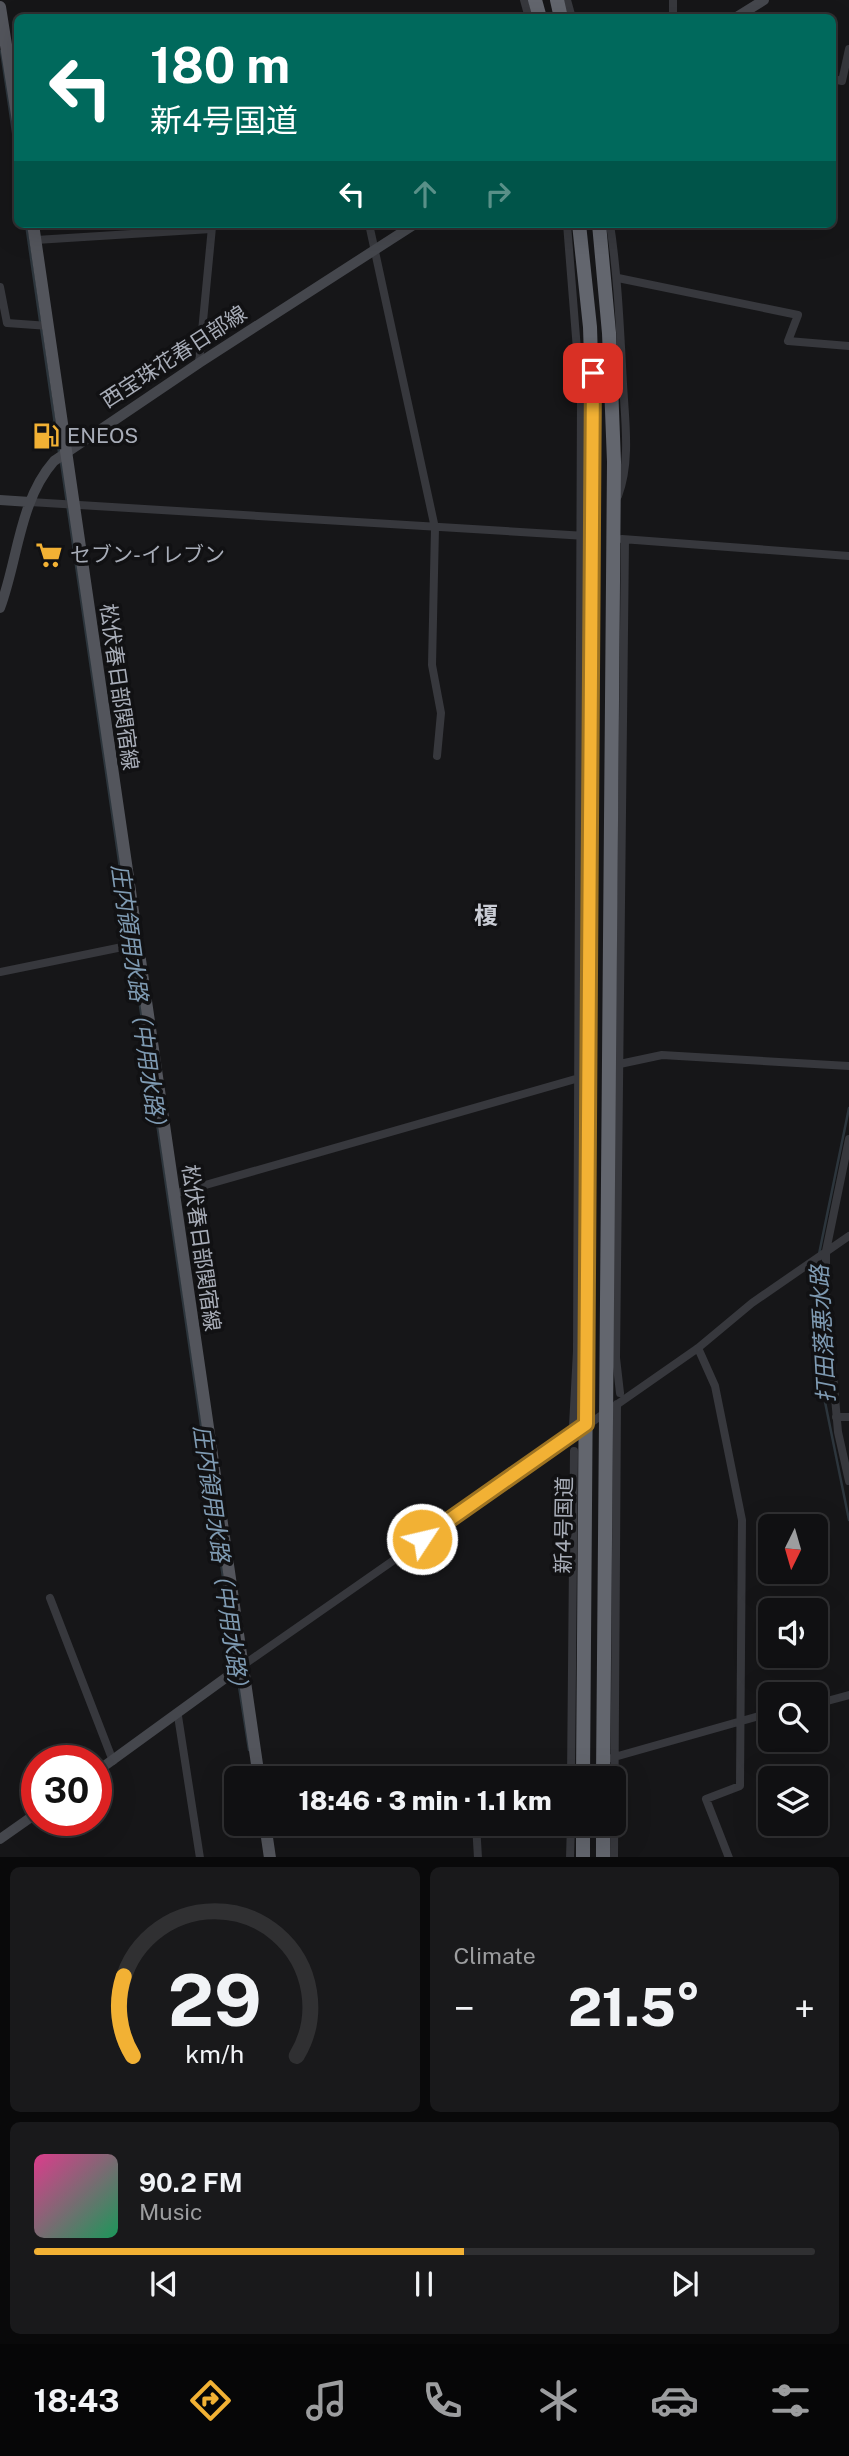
<!DOCTYPE html>
<html lang="en">
<head>
<meta charset="utf-8">
<style>
  :root { --surface:#101012; --page:#19191b; --text:#f1f3f6; --muted:#9c9d9f; --line:#303032; --accent:#f2b134 }
  body { margin:0; font-family:"Public Sans","Noto Sans JP",sans-serif; background:var(--page); color:var(--text); height:100vh; display:flex; flex-direction:column; font-size:26px; white-space:nowrap }
  * { box-sizing:border-box; margin:0 }
  p { font-size:23px; color:var(--muted) }
  .icon { flex:none; width:38px; height:38px; fill:none; stroke:currentColor; stroke-width:2; stroke-linecap:round; stroke-linejoin:round }
  .map { position:relative; height:1857px; overflow:hidden }
  .side { display:flex; flex-direction:column; gap:10px; padding:10px; background:#09090a; flex:1 }
  .side>* { flex:none }
  .top-card { position:absolute; left:14px; top:14px; width:822px; height:214px; border-radius:10px; box-shadow:0 7px 28px #0002,0 0 0 2px var(--line); background:#00695c; color:#fff; overflow:hidden }
  .needle { width:46px; rotate:185deg }
  .buttons { position:absolute; left:758px; top:1514px; display:grid; gap:14px }
  .buttons a { display:grid; place-items:center; width:70px; height:70px; border-radius:10px; background:var(--surface); box-shadow:0 7px 28px #0002,0 0 0 2px var(--line); font-size:35px }
  .speed { position:absolute; left:21px; top:1745px; display:flex; gap:14px; font-size:35px; font-weight:700; text-align:center }
  .speed>* { display:grid; place-content:center; width:91px; height:91px; border-radius:50%; background:var(--surface); box-shadow:0 7px 28px #0002,0 0 0 2px var(--line); line-height:1 }
  .speed .limit { border:10px solid #d22; background:#fff; color:#111 }
  .pin { position:absolute; display:grid; place-items:center; width:60px; height:60px; color:#fff; margin:-30px; border-radius:14px; box-shadow:0 4px 10px #0006 }
  .me { position:absolute; width:77px; margin:-38px; rotate:55deg; stroke-linejoin:round; filter:drop-shadow(0 0 5px #0008) }
  .turn { display:flex; align-items:center; gap:24px; height:147px; padding:0 21px; font-size:32px }
  .turn .icon { width:91px; height:91px; stroke-width:2.5 }
  .turn b { display:block; font-size:49px; line-height:60px }
  .lanes { display:flex; align-items:center; height:66px; padding:0 21px; background:#0003; justify-content:center; gap:35px; direction:ltr }
  .lanes .off { opacity:.35 }
  .big { font-size:52px; font-weight:800; line-height:1.1 }
  .side .tile { flex:1; display:flex; flex-direction:column; justify-content:center; gap:10px; min-width:0; padding:0 24px; border-radius:10px; background:var(--page) }
  .side .dial { align-items:center; gap:0 }
  .dial svg { height:182px; overflow:visible; fill:none; stroke:var(--line); stroke-width:7; stroke-linecap:round; text-anchor:middle }
  .dial text { fill:var(--text); stroke:none }
  .song { display:flex; align-items:center; gap:21px }
  .cover { width:84px; height:84px; border-radius:10px; background:linear-gradient(135deg,hsl(330 70% 55%),hsl(150 70% 35%)) }
  .played { height:7px; border-radius:4px; background:linear-gradient(90deg,var(--accent) 55%,var(--line) 55%) }
  .keys { display:flex; justify-content:space-around; direction:ltr }
  .heat { display:flex; justify-content:space-between; align-items:center; font-size:38px; direction:ltr }
  .side .tiles { flex:1; display:grid; gap:10px; grid-template-columns:1fr 1fr }
  .tile:last-child { grid-column:span 2 }
  .trip { position:absolute; left:224px; top:1766px; width:402px; height:70px; border-radius:10px; background:var(--surface); box-shadow:0 7px 28px #0002,0 0 0 2px var(--line); font-weight:800; line-height:70px; text-align:center }
  .tab-bar { display:flex; height:112px; justify-content:space-around; align-items:center; background:#060607; color:var(--muted) }
  .tab-bar .icon { width:49px; height:49px }
  .tab-bar .current { color:var(--accent) }
  .tab-bar b { font-size:32px; color:var(--text) }
  .map>svg:first-child { display:block }
  .lines { fill:none; stroke-linecap:round; stroke-linejoin:round }
  .stream { stroke:#2c353c; stroke-width:2.5 }
  .street { stroke:#37383d; stroke-width:8 }
  .secondary { stroke:#45474d; stroke-width:10 }
  .primary { stroke:#53555c; stroke-width:12 }
  .highway { stroke:#63666e; stroke-width:14 }
  .route-casing { stroke:#9d7322; stroke-width:18 }
  .route { stroke:#f2b134; stroke-width:12 }
  .labels { text-anchor:middle; stroke-width:7; stroke-linejoin:round; paint-order:stroke }
  .street-label { font-size:21px; fill:#a8adb8; stroke:#111113 }
  .poi-label { font-size:21px; fill:#a8adb8; stroke:#111113; text-anchor:start }
  .water-label { font-size:23px; font-style:italic; fill:#7f9bb3; stroke:#111113 }
  .quarter-label { font-size:24px; font-weight:bold; fill:#c9ccd4; stroke:#111113 }
</style>
</head>
<body>
<div class="map">
<svg width="849" height="1858" viewBox="0 0 849 1858">
  <rect width="100%" height="100%" fill="#161618"/>
  <g class="lines">
    <!-- stream -->
    <path class="stream" d="M 1,51 L 18,166
      M 26,224 L 59,452
      M 61,462 L 236,1667
      M 819,1254 L 849,1108
      M 818,1260 L 815,1273 L 823,1392 L 849,1520
      M 237,1674 L 249,1750"/>
    <!-- street -->
    <path class="street" d="M 524,0 L 529,18
      M 567,0 L 572,18
      M 673,17 L 673,0
      M 833,79 L 842,81 L 849,49
      M 369,224 L 435,528 L 432,665 L 441,713 L 437,756
      M 567,224 L 581,400 L 577,1351 L 573,1426
      M 610,224 C 618,277 620,330 623,384 C 625,420 631,462 618,496
      M 36,240 L 211,229
      M 618,278 L 798,315 L 788,341 L 849,346
      M 0,287 L 7,323 L 49,326
      M 199,363 L 212,227
      M 30,502 L 586,536
      M 622,539 L 849,556
      M 0,972 L 137,944
      M 615,1065 L 662,1055 L 849,1066
      M 849,1139 L 826,1251 L 826,1293 L 838,1432 L 849,1481
      M 174,1194 L 579,1078
      M 698,1348 L 715,1386 L 742,1520 L 740,1786 L 706,1799 L 729,1858
      M 620,1393 L 616,1358 L 625,540
      M 836,1417 L 849,1417
      M 50,1598 L 113,1761
      M 242,1666 L 698,1348 L 752,1303 L 849,1236
      M 816,1704 L 849,1695
      M 178,1716 L 200,1858
      M 611,1758 L 770,1713
      M 521,1778 L 571,1768
      M 571,1778 L 574,1451
      M 476,1824 L 478,1858
      M 570,1858 L 571,1824
      M 614,1858 L 617,1404"/>
    <!-- secondary -->
    <path class="secondary" d="M 735,18 L 764,0
      M 0,500 L 30,502
      M 0,608 C 18,560 19,501 54,461 L 199,363 L 415,224
      M 96,1772 L 242,1666
      M 0,1839 L 37,1813"/>
    <!-- primary -->
    <path class="primary" d="M 0,7 L 18,121
      M 33,224 L 259,1778
      M 265,1824 L 270,1858"/>
    <!-- highway -->
    <path class="highway" d="M 535,0 L 540,18
      M 557,0 L 561,18
      M 579,224 L 590,327 L 593,420 L 583,1778
      M 599,224 L 609,333 L 614,462 L 603,1778
      M 583,1858 L 583,1824
      M 603,1858 L 603,1824"/>
  </g>
  <g class="lines">
    <!-- route casing -->
    <g class="route-casing">
      <path id="route" d="M 422,1539 L 586,1424 L 593,373"/>
    </g>
    <!-- route -->
    <use href="#route" class="route"/>
  </g>
  <!-- icons -->
  <defs>
    <g id="fuel-bare" transform="scale(2.1)"><path d="M-5.5-6h7V0h2V4h1.3V-2.5L3-4.5l.8-.8L6-3V5H2.5V1h-1V6h-7ZM-4.2-4.7v3.2H.2V-4.7Z" fill="#f2b134" stroke="#111113" stroke-width="2.5" paint-order="stroke"/></g>
    <g id="supermarket-bare" transform="scale(2.1)"><path d="M-6-5.5h2.5l.6 2H6L4.5 2H-2.5L-4.4-4H-6ZM-1.5 3.2a1.3 1.3 0 1 0 .1 0ZM3 3.2a1.3 1.3 0 1 0 .1 0Z" fill="#f2b134" stroke="#111113" stroke-width="2.5" paint-order="stroke"/></g>
  </defs>
  <g fill-rule="evenodd">
    <use href="#fuel-bare" x="46" y="436"/>
    <use href="#supermarket-bare" x="49" y="555"/>
  </g>
  <g class="labels">
    <!-- street labels -->
    <g class="street-label">
      <text transform="translate(174 357) rotate(-33)" y="7">西宝珠花春日部線</text>
      <text transform="translate(119 687) rotate(82)" y="7">松伏春日部関宿線</text>
      <text transform="translate(201 1248) rotate(82)" y="7">松伏春日部関宿線</text>
      <text transform="translate(564 1525) rotate(-89)" y="7">新4号国道</text>
    </g>
    <!-- poi labels -->
    <g class="poi-label">
      <text x="67" y="443">ENEOS</text>
      <text x="70" y="562">セブン-イレブン</text>
    </g>
    <!-- water labels -->
    <g class="water-label">
      <text transform="translate(139 1001) rotate(82)" y="8">庄内領用水路（中用水路）</text>
      <text transform="translate(823 1334) rotate(-93)" y="8">打田落悪水路</text>
      <text transform="translate(221 1562) rotate(82)" y="8">庄内領用水路（中用水路）</text>
    </g>
    <!-- quarter labels -->
    <g class="quarter-label">
      <text x="486" y="924">榎</text>
    </g>
  </g>
</svg>
<div class="buttons">
<a><svg class="needle" viewBox="-14 -14 28 28"><path d="M0-13l5 13h-10z" fill="#e53935"/><path d="M0 13l5-13h-10z" fill="#9c9d9f"/></svg></a>
<a><svg class="icon" aria-label="sound" viewBox="0 0 24 24"><path d="M4 9h4l5-4v14l-5-4H4zM17 9q2 3 0 6"/></svg></a>
<a><svg class="icon" aria-label="search" viewBox="0 0 24 24"><circle cx="10" cy="10" r="6"/><path d="M15 15l6 6"/></svg></a>
<a><svg class="icon" aria-label="layers" viewBox="0 0 24 24"><path d="M12 4l9 5-9 5-9-5zM3 14l9 5 9-5"/></svg></a>
</div>
<div class="speed"><div class="limit">30</div></div>
<div class="pin" style="left:593px;top:373px;background:#d93025"><svg class="icon" aria-label="arrive" viewBox="0 0 24 24"><path d="M6 21V4h12l-3 4 3 4H6"/></svg></div>
<svg class="me" style="left:422px;top:1539px" viewBox="-20 -20 40 40"><circle r="17" fill="#f2b134" stroke="#fff" stroke-width="3"/><path d="M0-11L8 9 0 5-8 9z" fill="#fff"/></svg>
<div class="trip">18:46 · 3 min · 1.1 km</div>
<div class="top-card">
<div class="turn"><svg class="icon" aria-label="left" viewBox="0 0 24 24"><path d="M17 20v-9H6M10 6l-5 5 5 5"/></svg><div><b>180 m</b>新4号国道</div></div>
<div class="lanes"><svg class="icon" aria-label="left" viewBox="0 0 24 24"><path d="M17 20v-9H6M10 6l-5 5 5 5"/></svg><svg class="icon off" aria-label="ahead" viewBox="0 0 24 24"><path d="M12 20V5M6 11l6-6 6 6"/></svg><svg class="icon off" aria-label="right" viewBox="0 0 24 24"><path d="M7 20v-9h11M14 6l5 5-5 5"/></svg></div>
</div>
</div>
<section class="side">
<div class="tiles">
<div class="tile dial"><svg viewBox="0 0 100 80">
<path d="M14 69A42 42 0 1 1 86 69"/>
<path d="M14 69A42 42 0 0 1 10 34" stroke="#f2b134"/>
<text x="50" y="56" font-size="32" font-weight="700">29</text>
<text x="50" y="72" font-size="11">km/h</text>
</svg></div>
<div class="tile"><p>Climate</p>
<div class="heat"><a>−</a><b class="big">21.5°</b><a>+</a></div>
</div>
<div class="tile">
<div class="song"><i class="cover"></i><div><b>90.2 FM</b><p>Music</p></div></div>
<div class="played"></div>
<div class="keys"><svg class="icon" aria-label="previous" viewBox="0 0 24 24"><path d="M18 5L8 12l10 7zM5 5v14"/></svg><svg class="icon" aria-label="pause" viewBox="0 0 24 24"><path d="M8 5v14M16 5v14"/></svg><svg class="icon" aria-label="next" viewBox="0 0 24 24"><path d="M6 5l10 7-10 7zM19 5v14"/></svg></div>
</div>
</div>
</section>
<nav class="tab-bar">
<b>18:43</b>
<svg class="icon current" aria-label="directions" viewBox="0 0 24 24"><path d="M12 3l9 9-9 9-9-9zM9 14v-3h6M13 9l2 2-2 2"/></svg>
<svg class="icon" aria-label="music" viewBox="0 0 24 24"><path d="M9 18V5l10-2v13"/><circle cx="6" cy="18" r="3"/><circle cx="16" cy="16" r="3"/></svg>
<svg class="icon" aria-label="phone" viewBox="0 0 24 24"><path d="M5 4h4l2 5-3 2q2 4 5 5l2-3 5 2v4C11 20 4 13 5 4z"/></svg>
<svg class="icon" aria-label="climate" viewBox="0 0 24 24"><path d="M12 3v18M4 7l16 10M4 17L20 7"/></svg>
<svg class="icon" aria-label="car" viewBox="0 0 24 24"><path d="M5 17H2v-5l4-1 3-4h7l3 4 3 1v5h-3M9 17h6M6 11h13"/><circle cx="7" cy="17" r="2"/><circle cx="17" cy="17" r="2"/></svg>
<svg class="icon" aria-label="filters" viewBox="0 0 24 24"><path d="M4 7h16M4 17h16"/><circle cx="9" cy="7" r="2"/><circle cx="15" cy="17" r="2"/></svg>
</nav>
</body>
</html>
